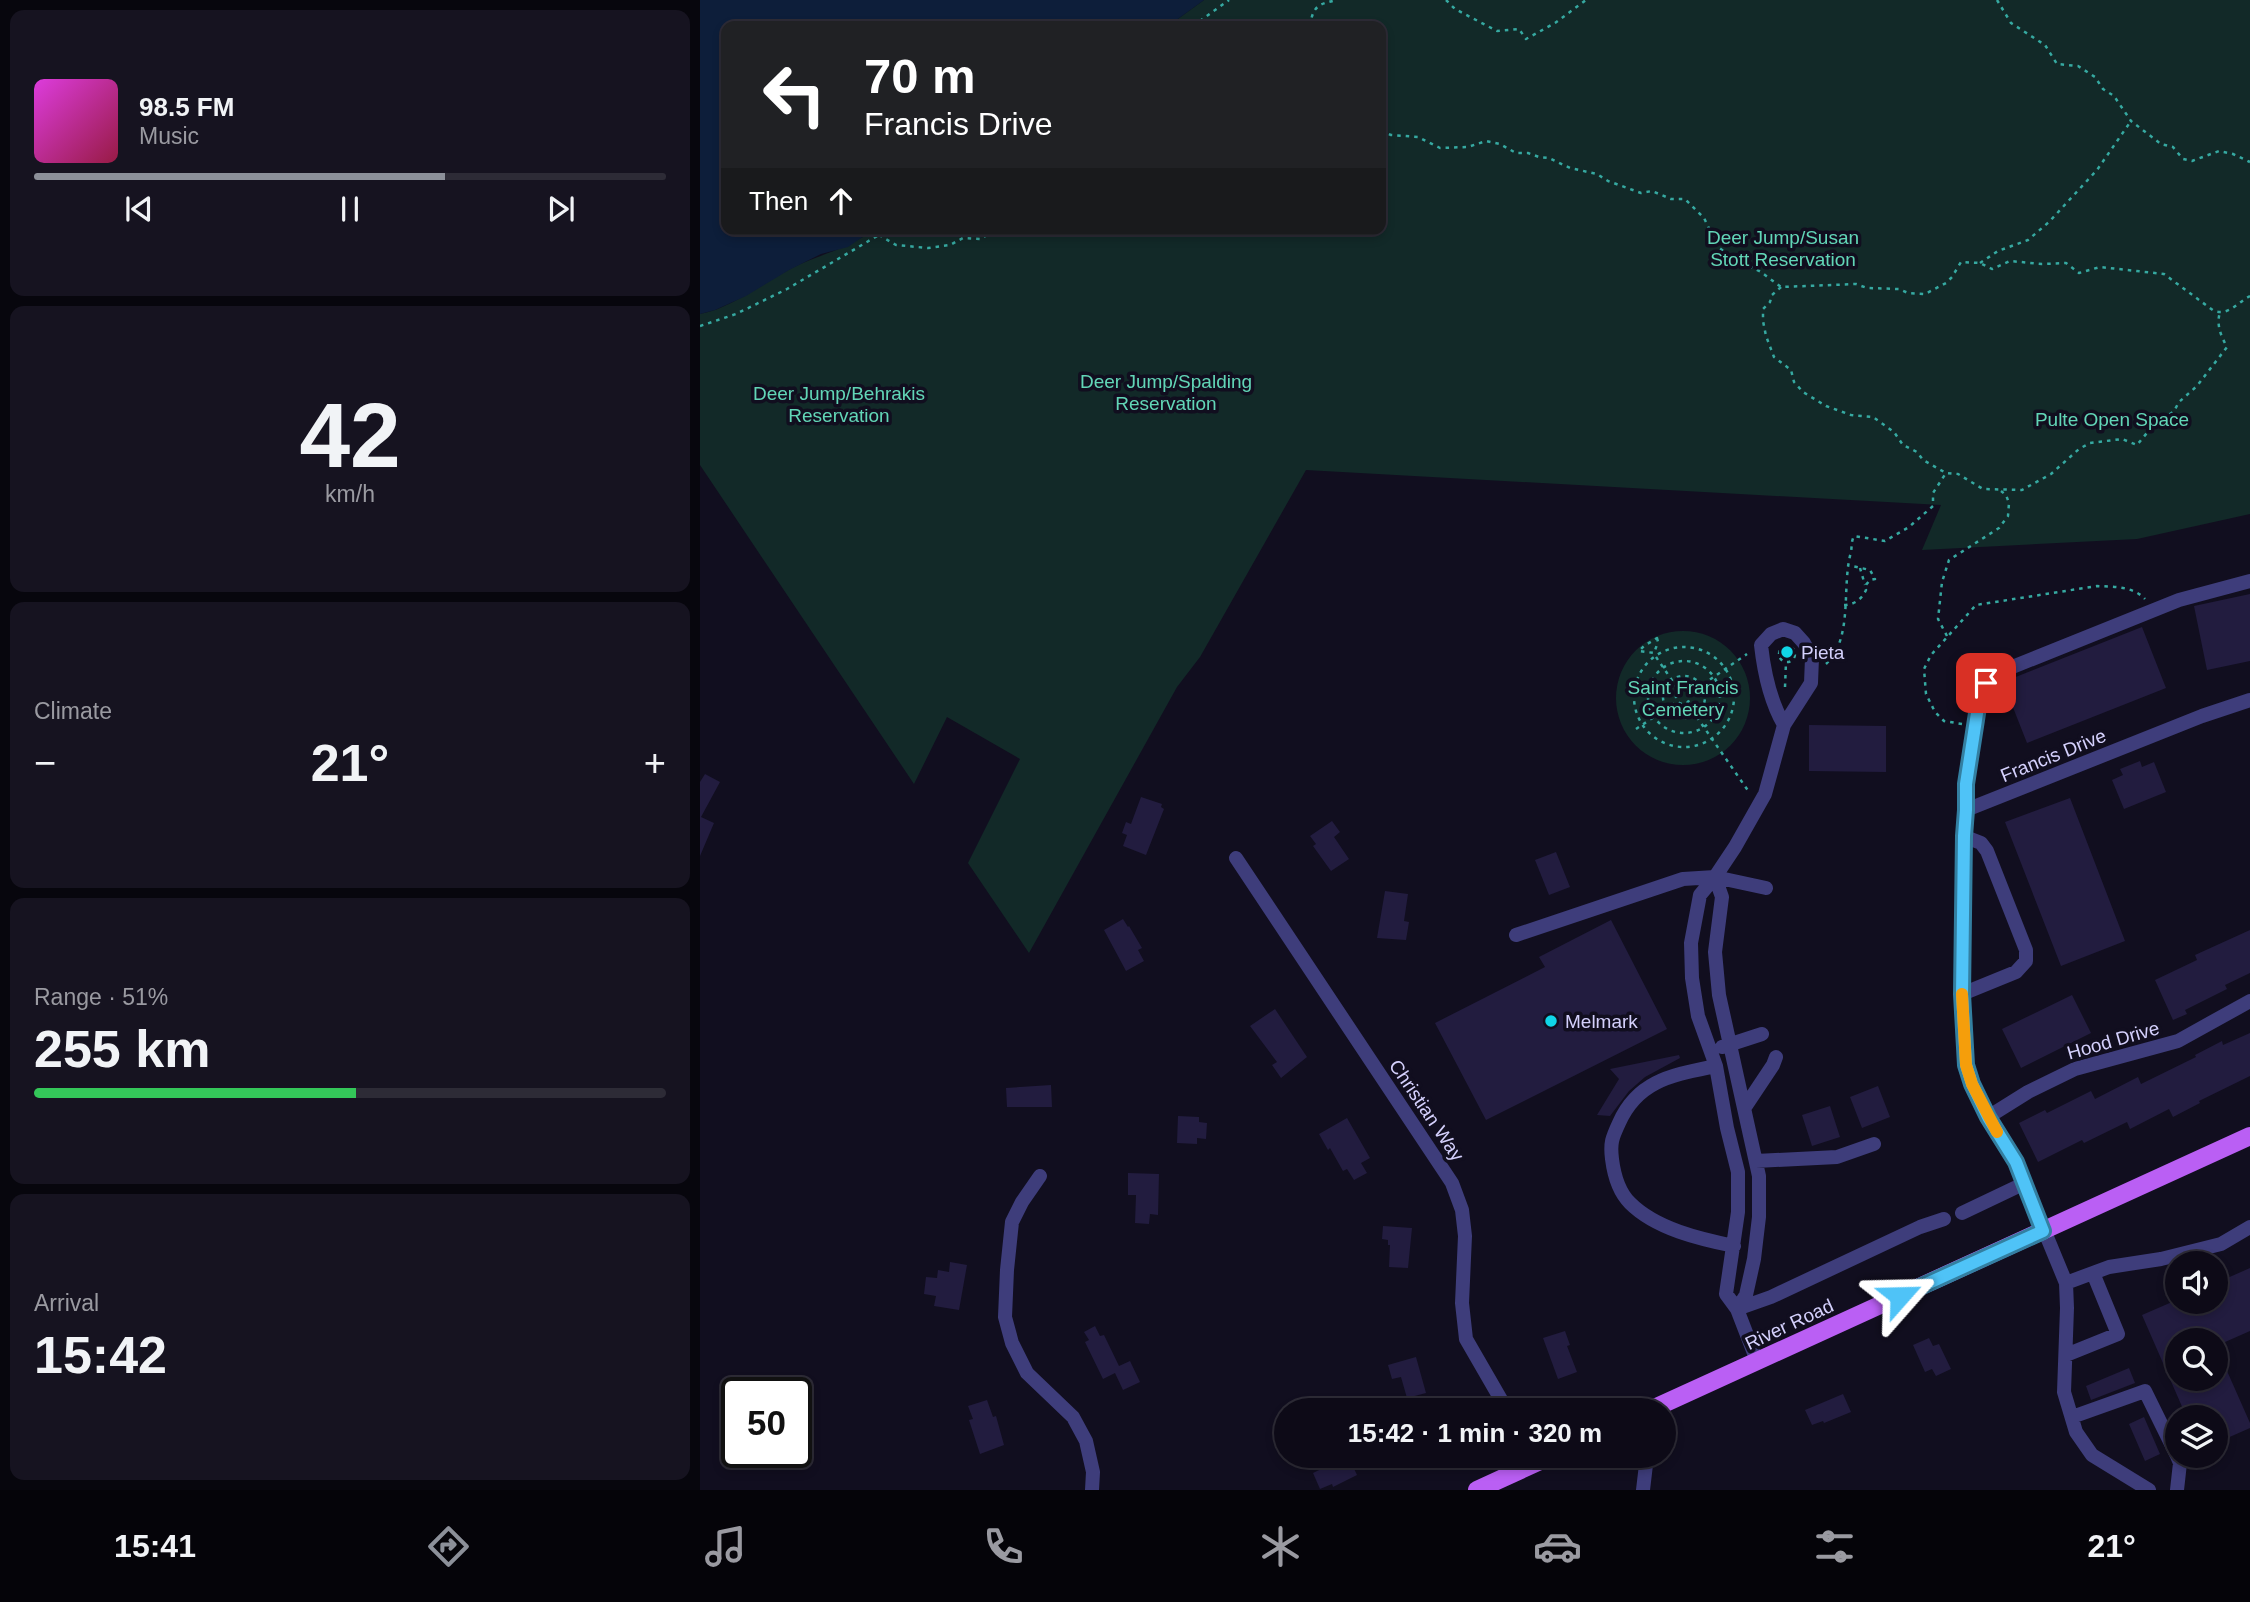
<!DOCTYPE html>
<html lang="en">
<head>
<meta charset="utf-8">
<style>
  :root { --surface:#0d0a17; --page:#161320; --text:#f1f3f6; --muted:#9a9aa1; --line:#2d2b36; --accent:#8c9099 }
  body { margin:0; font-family:Arial,sans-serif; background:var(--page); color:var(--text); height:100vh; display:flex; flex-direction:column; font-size:26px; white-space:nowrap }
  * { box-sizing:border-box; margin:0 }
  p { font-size:23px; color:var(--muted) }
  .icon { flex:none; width:38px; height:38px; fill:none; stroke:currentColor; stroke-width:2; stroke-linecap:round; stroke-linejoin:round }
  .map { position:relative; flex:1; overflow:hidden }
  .details { display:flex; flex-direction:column; gap:10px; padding:10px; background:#07060d; width:700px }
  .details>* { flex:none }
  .guide { position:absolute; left:21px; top:21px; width:665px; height:214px; border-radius:14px; box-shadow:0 4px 10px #0003,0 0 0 2px var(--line); background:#202124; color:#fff; overflow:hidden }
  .buttons { position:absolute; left:1465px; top:1251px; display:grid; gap:14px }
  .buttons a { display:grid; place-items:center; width:63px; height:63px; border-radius:50%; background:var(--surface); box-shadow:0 4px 10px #0003,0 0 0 2px var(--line); font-size:35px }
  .speed { position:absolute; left:21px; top:1377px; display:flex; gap:14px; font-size:35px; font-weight:700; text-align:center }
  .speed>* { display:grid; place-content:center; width:91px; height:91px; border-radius:50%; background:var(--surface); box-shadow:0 4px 10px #0003,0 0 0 2px var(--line); line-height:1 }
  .speed .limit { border:4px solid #111; border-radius:10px; background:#fff; color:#111 }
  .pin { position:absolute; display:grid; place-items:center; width:60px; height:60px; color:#fff; margin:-30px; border-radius:14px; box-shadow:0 4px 10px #0006 }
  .me { position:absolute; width:77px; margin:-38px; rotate:65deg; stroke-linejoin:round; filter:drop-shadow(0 0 5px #0008) }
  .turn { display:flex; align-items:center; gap:24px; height:147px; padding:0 28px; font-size:32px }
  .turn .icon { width:91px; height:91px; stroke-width:2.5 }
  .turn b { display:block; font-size:49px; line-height:60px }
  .then { display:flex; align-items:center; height:66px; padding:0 28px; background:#0003; gap:14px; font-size:26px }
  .big { font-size:52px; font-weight:600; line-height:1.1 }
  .details .widget { flex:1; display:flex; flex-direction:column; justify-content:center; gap:10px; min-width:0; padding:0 24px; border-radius:14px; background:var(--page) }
  .details .dial { align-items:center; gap:0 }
  .dial b { font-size:91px; line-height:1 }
  .song { display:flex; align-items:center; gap:21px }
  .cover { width:84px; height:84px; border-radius:10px; background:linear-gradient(135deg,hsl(300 70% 55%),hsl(340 70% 35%)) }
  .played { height:7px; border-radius:4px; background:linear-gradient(90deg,var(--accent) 65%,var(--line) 65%) }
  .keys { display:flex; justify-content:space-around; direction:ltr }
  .heat { display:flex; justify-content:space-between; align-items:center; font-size:38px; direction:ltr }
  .charge { height:10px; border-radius:5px; background:linear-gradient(90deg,#34c759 51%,var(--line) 0) }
  .trip { position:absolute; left:574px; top:1398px; width:402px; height:70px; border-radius:35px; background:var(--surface); box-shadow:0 4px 10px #0003,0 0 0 2px var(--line); font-weight:600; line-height:70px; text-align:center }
  .tabs { display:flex; height:112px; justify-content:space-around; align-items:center; background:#050409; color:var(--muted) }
  .tabs .icon { width:49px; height:49px }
  .tabs .current { color:var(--accent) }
  .tabs b { font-size:32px; color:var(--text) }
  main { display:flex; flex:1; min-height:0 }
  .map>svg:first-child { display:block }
  .green { fill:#122928 }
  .water { fill:#0d1e3a }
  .building { fill:#221c3f; fill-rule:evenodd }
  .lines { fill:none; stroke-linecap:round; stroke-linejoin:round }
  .path { stroke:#36a9a1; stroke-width:2.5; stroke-dasharray:3.5 5; stroke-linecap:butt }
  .minor { stroke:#3e3d7b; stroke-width:14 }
  .major { stroke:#ba5ff4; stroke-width:18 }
  .route-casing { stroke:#337fa1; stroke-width:18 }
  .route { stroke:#4fc3f7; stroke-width:12 }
  .slow { stroke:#f59e0b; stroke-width:12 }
  .poi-dot { fill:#10d5e7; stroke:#110e1f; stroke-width:2.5 }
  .labels { text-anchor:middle; stroke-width:7; stroke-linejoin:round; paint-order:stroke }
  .park-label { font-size:19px; fill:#62d6b7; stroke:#110e1f }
  .poi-label { font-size:19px; fill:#d4d0fc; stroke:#110e1f; text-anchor:start }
  .street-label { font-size:19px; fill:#d4d0fc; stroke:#110e1f }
</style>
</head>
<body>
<main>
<section class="details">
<div class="widget">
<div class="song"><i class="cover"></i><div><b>98.5 FM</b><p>Music</p></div></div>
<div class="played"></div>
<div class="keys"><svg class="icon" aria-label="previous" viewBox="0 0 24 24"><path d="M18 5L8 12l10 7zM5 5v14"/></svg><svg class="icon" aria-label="pause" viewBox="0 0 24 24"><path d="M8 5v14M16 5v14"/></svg><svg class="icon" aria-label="next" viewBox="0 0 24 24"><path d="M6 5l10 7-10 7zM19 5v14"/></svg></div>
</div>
<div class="widget dial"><b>42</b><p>km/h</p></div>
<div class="widget"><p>Climate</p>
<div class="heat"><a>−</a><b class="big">21°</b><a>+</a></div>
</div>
<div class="widget"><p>Range · 51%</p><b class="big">255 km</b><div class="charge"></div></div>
<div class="widget"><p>Arrival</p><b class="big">15:42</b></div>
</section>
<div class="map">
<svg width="1550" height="1490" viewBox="0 0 1550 1490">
  <rect width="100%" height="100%" fill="#110e1f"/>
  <!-- green -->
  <path class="green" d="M 504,0 L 1550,0 L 1550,514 L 1437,539 L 1222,550 L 1241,505 L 606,470 L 500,657 L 477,687 L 329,953 L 268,863 L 320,759 L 247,717 L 214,784 L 0,465 L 0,314 C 32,308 63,283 92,268 C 120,254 149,249 174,229 L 681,229 L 681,26 L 468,26 Z
    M916 698a67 67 0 1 1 134 0a67 67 0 1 1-134 0Z"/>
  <!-- water -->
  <path class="water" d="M 0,0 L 504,0 L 468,26 L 26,26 L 26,229 L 174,229 L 148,247 L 121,254 L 89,270 L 46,296 L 15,310 L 0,314 Z"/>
  <!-- building -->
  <path class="building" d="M 1550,594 L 1550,661 L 1507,670 L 1494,606 Z
    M 1442,627 L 1466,688 L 1327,743 L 1303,682 Z
    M 1109,725 L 1186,726 L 1186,772 L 1109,771 Z
    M 1440,761 L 1442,767 L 1454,762 L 1466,792 L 1424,809 L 1412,780 L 1423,775 L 1420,769 Z
    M 5,774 L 20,782 L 1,817 L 14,823 L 0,856 L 0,782 Z
    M 441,797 L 462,804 L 461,807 L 464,809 L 446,855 L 423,846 L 427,835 L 422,833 L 426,822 L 431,824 Z
    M 1370,798 L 1425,941 L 1361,966 L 1305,822 Z
    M 632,821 L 640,832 L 634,837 L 649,859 L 631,871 L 613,846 L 616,844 L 610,836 Z
    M 856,852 L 870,887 L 849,895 L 835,860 Z
    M 685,891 L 708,894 L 704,921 L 709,922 L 706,940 L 677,938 Z
    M 423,919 L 428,927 L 429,926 L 442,948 L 438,950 L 444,961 L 426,971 L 404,930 Z
    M 911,920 L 967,1029 L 786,1120 L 735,1023 L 845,967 L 839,957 Z
    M 1550,930 L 1550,973 L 1525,985 L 1527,989 L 1485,1010 L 1487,1014 L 1473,1020 L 1455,980 L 1497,960 L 1495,955 Z
    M 1372,995 L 1391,1033 L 1321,1068 L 1302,1029 Z
    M 575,1009 L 607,1057 L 581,1078 L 572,1065 L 577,1062 L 550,1026 Z
    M 1550,1033 L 1550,1076 L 1499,1101 L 1500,1103 L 1473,1117 L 1469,1109 L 1430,1129 L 1427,1122 L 1384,1143 L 1382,1140 L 1338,1162 L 1319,1123 L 1345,1110 L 1347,1113 L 1391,1091 L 1395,1099 L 1438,1077 L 1441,1084 L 1496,1057 L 1495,1055 L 1522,1041 L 1523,1045 Z
    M 979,1055 L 980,1058 L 945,1077 L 929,1091 L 910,1116 L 897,1115 L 919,1079 L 910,1069 Z
    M 351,1085 L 352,1107 L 307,1107 L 306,1088 Z
    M 1178,1086 L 1190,1117 L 1162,1128 L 1150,1097 Z
    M 1130,1106 L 1140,1137 L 1112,1146 L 1102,1115 Z
    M 478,1116 L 499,1117 L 499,1122 L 507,1123 L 506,1139 L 497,1138 L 497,1144 L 477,1143 Z
    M 647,1118 L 670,1158 L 661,1163 L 667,1173 L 654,1180 L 647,1169 L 643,1171 L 630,1148 L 628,1150 L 619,1134 Z
    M 428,1173 L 459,1174 L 458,1215 L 450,1214 L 449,1224 L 435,1223 L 436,1195 L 428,1195 Z
    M 683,1226 L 712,1228 L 708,1268 L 689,1267 L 690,1245 L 688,1245 L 688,1240 L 682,1239 Z
    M 250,1262 L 267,1265 L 259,1310 L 234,1306 L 236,1296 L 224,1294 L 226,1277 L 237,1278 L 238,1270 L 249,1272 Z
    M 1550,1268 L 1550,1331 L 1516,1346 L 1550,1423 L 1550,1428 L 1516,1443 L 1516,1418 L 1487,1418 L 1442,1315 L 1472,1302 L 1516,1302 L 1516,1283 ZM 1477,1340 L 1516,1340 L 1516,1379 L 1477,1379 Z
    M 395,1326 L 400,1336 L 404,1335 L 419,1366 L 430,1361 L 440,1382 L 423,1390 L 415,1373 L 403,1379 L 385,1342 L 389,1340 L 384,1332 Z
    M 865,1331 L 870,1345 L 867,1346 L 877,1372 L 858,1379 L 843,1338 Z
    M 1229,1338 L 1233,1346 L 1239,1344 L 1251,1369 L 1236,1376 L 1232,1369 L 1225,1372 L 1213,1345 Z
    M 716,1357 L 726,1393 L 707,1398 L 701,1377 L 692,1379 L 688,1365 Z
    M 1429,1368 L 1435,1383 L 1391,1400 L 1386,1386 Z
    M 1143,1394 L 1151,1412 L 1124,1423 L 1123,1421 L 1112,1425 L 1105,1410 Z
    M 287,1400 L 293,1417 L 296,1416 L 304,1445 L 280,1454 L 269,1420 L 273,1419 L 268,1406 Z
    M 1444,1417 L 1460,1454 L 1445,1461 L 1429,1424 Z
    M 648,1456 L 657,1475 L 633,1487 L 632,1484 L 620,1489 L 613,1473 Z"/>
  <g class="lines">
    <!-- path -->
    <path class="path" d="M 746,0 L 755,9 L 797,31 L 819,29 L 826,39 L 855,23 L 886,0
      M 1297,0 L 1311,23 L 1345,45 L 1357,64 L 1378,66 L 1395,77 L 1403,89 L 1414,96 L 1431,121 L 1461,144 L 1473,147 L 1483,159 L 1492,161 L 1519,151 L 1533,154 L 1550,162
      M 493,26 L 529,0
      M 610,26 C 613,6 618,4 637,0
      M 681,131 L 691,135 L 718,137 L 740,148 L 768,147 L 786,141 L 800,144 L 816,153 L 828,153 L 839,157 L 849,158 L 870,168 L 897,174 L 908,181 L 941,193 L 952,191 L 971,199 L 985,199 L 1004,218 L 1018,247 L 1030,256 L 1061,272 L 1081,287 L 1156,284 L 1167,288 L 1199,289 L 1208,293 L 1225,294 L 1246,283 L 1252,277 L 1261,262 L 1280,263 L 1292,269 L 1310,261 L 1342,264 L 1366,263 L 1379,273 L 1400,267 L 1464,274 L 1514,311 C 1529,316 1538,302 1550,296
      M 179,235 L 196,245 L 228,248 L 250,245 L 263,238 L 281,239 L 295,229
      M 1280,263 L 1298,251 L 1328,240 L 1349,222 L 1397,170 L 1431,121
      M 1081,287 L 1072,295 L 1070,302 L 1063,309 L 1063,321 L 1066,336 L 1074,357 L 1091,370 L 1094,382 L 1103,392 L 1126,406 L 1151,415 L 1173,417 L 1194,432 L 1203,445 L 1217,452 L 1223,460 L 1246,473 L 1258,474 L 1283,489 L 1322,490 L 1351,474 L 1379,449 L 1390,443 L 1422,439 L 1437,445 L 1451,428 L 1474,411 L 1479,402 L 1497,386 L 1527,347 C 1521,336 1516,325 1520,312
      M 0,326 L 36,314 L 87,289 L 189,229
      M 1160,568 L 1165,585
      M 1144,605 C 1154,605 1162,599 1166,590 L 1165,586 L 1170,580 L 1175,579 L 1170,570 L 1147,565
      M 1247,636 L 1238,619 L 1242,582 L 1249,560 L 1299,528 L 1308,516 L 1309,503 L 1306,495 L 1301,491
      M 957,638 L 958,642 L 954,653 L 939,651 L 944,646 Z
      M1079 654a8 8 0 1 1 16 0a8 8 0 1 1-16 0Z
      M934 697a50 50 0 1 1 100 0a50 50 0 1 1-100 0Z
      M 956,657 L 980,692
      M948 697a36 36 0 1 1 72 0a36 36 0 1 1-72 0Z
      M 1126,664 C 1154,637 1141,587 1151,552 C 1152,546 1151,542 1154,536 L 1185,541 L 1209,527 L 1233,506 L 1233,493 L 1246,473
      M963 697a21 21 0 1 1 42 0a21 21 0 1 1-42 0Z
      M 1085,687 L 1086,662
      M976 697a7 7 0 1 1 14 0a7 7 0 1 1-14 0Z
      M 989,694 L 1047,654
      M 987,703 L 1049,792
      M 1262,724 L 1244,721 L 1235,712 L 1226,694 L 1224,669 L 1231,655 L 1276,605 L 1397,586 C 1414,587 1433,586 1445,599
      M 936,729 L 978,701"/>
    <!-- minor -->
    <path class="minor" d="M 1266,810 L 1266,784 L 1280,694 L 1286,683 L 1295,674 L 1479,600 L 1550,581
      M 536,858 L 752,1183 L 762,1210 L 765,1236 L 762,1303 L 766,1339 L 807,1410
      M 1015,877 L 1022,897 L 1015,952 L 1019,995 L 1059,1176 L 1059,1217 L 1054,1259 L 1046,1295 L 1037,1309
      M 816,935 L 983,879 L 1015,877 L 1066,888
      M 1262,994 L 1316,972 L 1326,961 L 1326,950 L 1287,851 L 1281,843 L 1263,836
      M 1022,1047 L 1062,1034
      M 1016,1066 C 973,1075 938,1080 919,1123 C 912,1138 910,1143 912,1159 C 914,1175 918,1191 930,1203 C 956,1229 1000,1239 1034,1246
      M 1045,1107 L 1073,1065 L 1076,1057
      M 1288,1117 L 1328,1092 L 1375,1069 L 1478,1041 L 1550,1001
      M 1056,1161 L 1137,1157 L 1174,1144
      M 340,1176 L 322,1202 L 312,1222 L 307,1270 L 305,1317 L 312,1343 L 327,1373 L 373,1417 L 386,1441 L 393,1472 L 392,1490
      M 1262,1213 L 1325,1183
      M 1366,1283 L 1409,1267 L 1461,1259 L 1521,1244 L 1550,1227
      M 1037,1309 L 1071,1297 L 1220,1227 L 1244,1219
      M 1366,1355 L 1418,1334 L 1393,1273
      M 1057,1361 L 1037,1309 L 1026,1294 L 1038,1212 L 1038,1172 L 1027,1128 L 1016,1066 L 998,1016 L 992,978 L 991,943 L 1000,895 L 1015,877 L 1035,847 L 1065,794 L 1084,725 L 1111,683 L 1112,658 L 1104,643 L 1095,633 L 1083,629 L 1071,634 L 1061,645 C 1064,672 1070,701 1084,725
      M 1372,1417 L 1445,1391 L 1477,1456
      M 1477,1456 L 1480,1463 L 1477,1490
      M 943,1490 L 947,1456
      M 1449,1490 L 1392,1455 L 1376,1432 L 1364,1392 L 1367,1308 L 1366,1283 L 1316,1162 L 1288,1117 L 1272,1084 L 1266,1065 L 1263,1022 L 1262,912 L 1263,836 L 1266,810 L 1502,716 L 1550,700"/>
    <!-- major -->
    <path class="major" d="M 950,1410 L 1550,1136
      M 777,1490 L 851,1456"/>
  </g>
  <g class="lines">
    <!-- route casing -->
    <g class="route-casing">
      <path id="route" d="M 1200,1296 L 1343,1231 L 1316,1162 L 1288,1117 L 1272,1084 L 1266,1065 L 1262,994 L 1264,836 L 1266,810 L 1266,784 L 1280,694 L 1286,683"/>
    </g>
    <!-- route -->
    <use href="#route" class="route"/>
    <!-- slow -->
    <path class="slow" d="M 1262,994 L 1266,1065 L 1272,1084 L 1297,1132"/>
  </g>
  <!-- markers -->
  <g class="poi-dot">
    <circle cx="1087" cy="652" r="7"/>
    <circle cx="851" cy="1021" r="7"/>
  </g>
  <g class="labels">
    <!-- park labels -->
    <g class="park-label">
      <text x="1083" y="244">Deer Jump/Susan<tspan x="1083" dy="22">Stott Reservation</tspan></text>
      <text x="466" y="388">Deer Jump/Spalding<tspan x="466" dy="22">Reservation</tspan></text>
      <text x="139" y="400">Deer Jump/Behrakis<tspan x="139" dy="22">Reservation</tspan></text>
      <text x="1412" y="426">Pulte Open Space</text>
      <text x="983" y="694">Saint Francis<tspan x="983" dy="22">Cemetery</tspan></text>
    </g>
    <!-- poi labels -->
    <g class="poi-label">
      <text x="1101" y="659">Pieta</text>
      <text x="865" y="1028">Melmark</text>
    </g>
    <!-- street labels -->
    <g class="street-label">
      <text transform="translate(1353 755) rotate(-22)" y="7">Francis Drive</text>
      <text transform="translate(1413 1040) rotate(-16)" y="7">Hood Drive</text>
      <text transform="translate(727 1110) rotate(56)" y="7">Christian Way</text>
      <text transform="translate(1089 1324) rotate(-25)" y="7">River Road</text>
    </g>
  </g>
</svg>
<div class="buttons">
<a><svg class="icon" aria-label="sound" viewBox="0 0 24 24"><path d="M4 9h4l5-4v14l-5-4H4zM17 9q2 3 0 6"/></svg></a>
<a><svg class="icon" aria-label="search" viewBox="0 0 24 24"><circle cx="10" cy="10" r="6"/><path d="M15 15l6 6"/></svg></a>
<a><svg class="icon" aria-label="layers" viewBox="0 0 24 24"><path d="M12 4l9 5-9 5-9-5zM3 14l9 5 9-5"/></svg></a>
</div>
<div class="speed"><div class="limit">50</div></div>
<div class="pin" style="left:1286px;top:683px;background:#d93025"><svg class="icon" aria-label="arrive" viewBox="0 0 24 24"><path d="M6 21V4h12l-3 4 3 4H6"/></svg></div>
<svg class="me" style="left:1200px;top:1296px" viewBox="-20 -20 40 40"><path d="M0-17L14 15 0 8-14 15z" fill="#4fc3f7" stroke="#fff" stroke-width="4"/></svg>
<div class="trip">15:42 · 1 min · 320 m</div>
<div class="guide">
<div class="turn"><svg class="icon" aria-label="left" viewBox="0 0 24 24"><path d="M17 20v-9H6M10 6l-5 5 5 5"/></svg><div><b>70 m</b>Francis Drive</div></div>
<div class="then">Then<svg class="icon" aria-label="ahead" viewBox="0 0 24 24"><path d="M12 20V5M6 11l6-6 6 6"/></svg></div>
</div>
</div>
</main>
<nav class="tabs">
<b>15:41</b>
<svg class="icon current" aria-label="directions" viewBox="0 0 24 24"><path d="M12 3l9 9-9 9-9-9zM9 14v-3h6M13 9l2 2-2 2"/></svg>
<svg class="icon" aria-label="music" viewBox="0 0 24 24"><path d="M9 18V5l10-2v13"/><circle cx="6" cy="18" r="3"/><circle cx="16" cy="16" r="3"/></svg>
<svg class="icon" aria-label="phone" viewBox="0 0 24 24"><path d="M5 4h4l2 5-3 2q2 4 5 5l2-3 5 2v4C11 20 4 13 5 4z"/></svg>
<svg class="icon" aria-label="climate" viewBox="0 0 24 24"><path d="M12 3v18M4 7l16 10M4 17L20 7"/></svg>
<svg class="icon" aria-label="car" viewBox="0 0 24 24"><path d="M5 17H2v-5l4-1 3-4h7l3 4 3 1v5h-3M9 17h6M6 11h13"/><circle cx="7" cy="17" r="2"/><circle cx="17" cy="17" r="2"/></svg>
<svg class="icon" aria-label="filters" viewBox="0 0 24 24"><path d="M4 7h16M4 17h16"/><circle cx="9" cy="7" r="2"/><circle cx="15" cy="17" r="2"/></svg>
<b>21°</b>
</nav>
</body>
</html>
